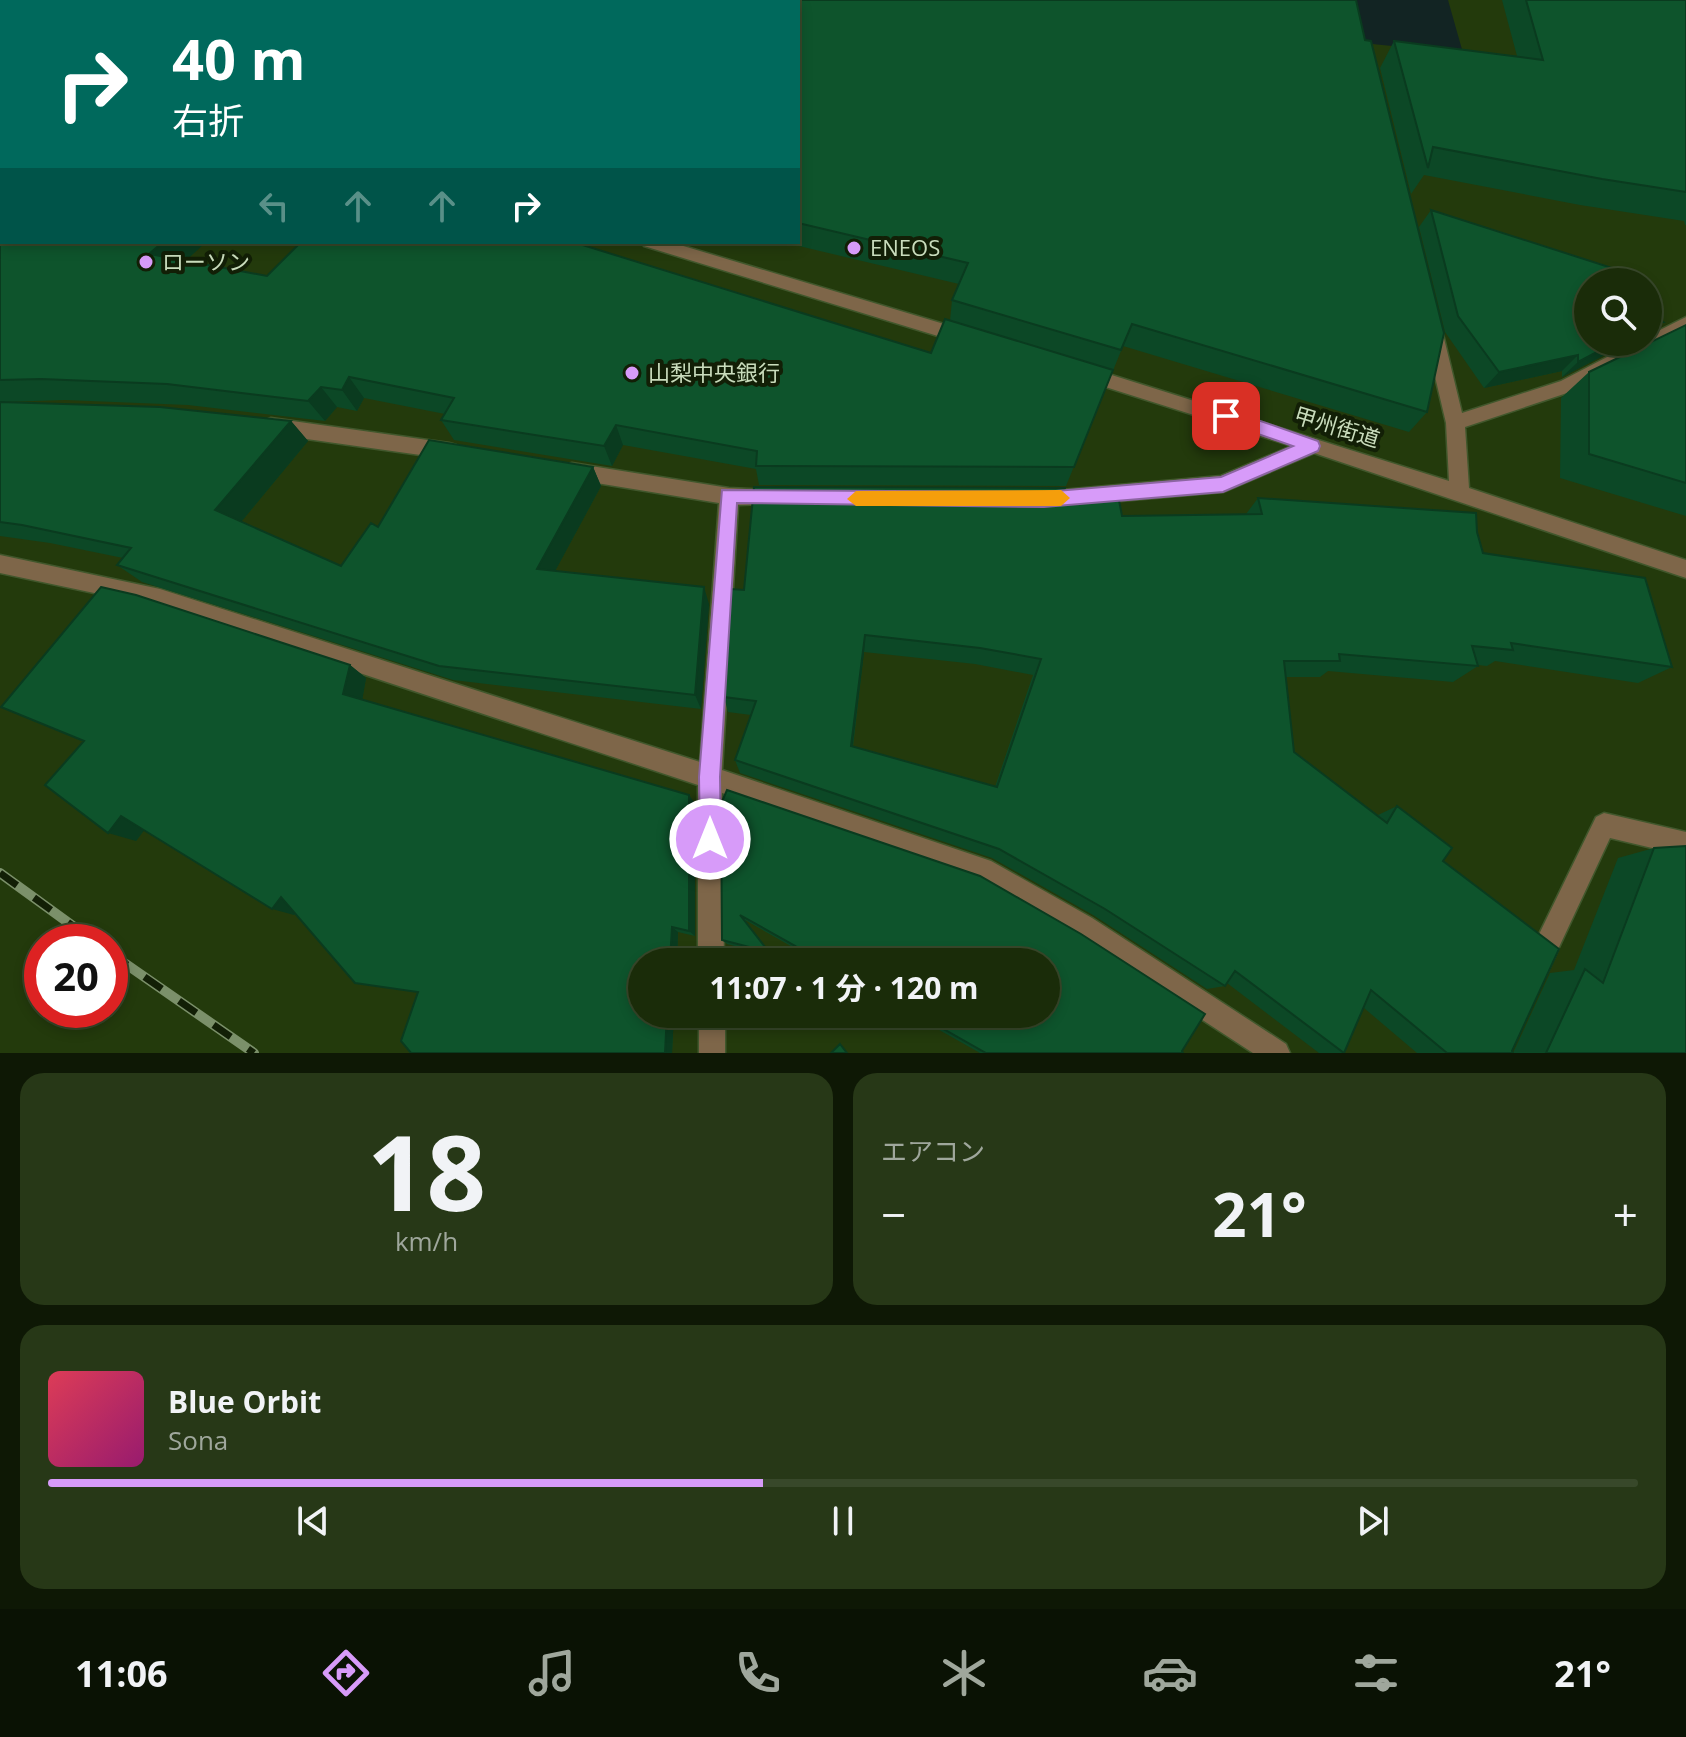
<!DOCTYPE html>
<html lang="ja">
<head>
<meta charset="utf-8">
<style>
  :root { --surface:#1a2c09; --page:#273817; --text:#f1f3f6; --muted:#9fa79c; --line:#38482a; --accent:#d79bf9 }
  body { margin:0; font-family:"Open Sans","Noto Sans JP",sans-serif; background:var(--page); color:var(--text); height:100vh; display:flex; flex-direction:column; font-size:30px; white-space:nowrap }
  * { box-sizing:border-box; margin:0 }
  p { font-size:26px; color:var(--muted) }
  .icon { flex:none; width:44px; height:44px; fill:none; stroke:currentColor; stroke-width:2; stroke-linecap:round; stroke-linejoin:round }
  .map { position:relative; height:1053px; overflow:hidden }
  .details { display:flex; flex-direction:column; gap:20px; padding:20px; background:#0e1805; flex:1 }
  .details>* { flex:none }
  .top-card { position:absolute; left:0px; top:0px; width:800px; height:244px; box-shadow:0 4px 12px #0003,0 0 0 2px var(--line); background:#00695c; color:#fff; overflow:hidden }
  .controls { position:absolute; left:1574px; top:268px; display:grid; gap:16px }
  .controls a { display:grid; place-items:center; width:88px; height:88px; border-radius:50%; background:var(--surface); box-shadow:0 4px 12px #0003,0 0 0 2px var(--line); font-size:40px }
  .speed { position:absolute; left:24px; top:924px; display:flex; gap:16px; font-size:40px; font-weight:700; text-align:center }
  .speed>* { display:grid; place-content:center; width:104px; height:104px; border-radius:50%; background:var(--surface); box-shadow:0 4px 12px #0003,0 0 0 2px var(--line); line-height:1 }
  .speed .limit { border:12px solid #d22; background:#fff; color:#111 }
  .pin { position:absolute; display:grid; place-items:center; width:68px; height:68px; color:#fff; margin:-34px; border-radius:16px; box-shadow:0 4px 12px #0006 }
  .me { position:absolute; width:88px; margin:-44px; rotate:0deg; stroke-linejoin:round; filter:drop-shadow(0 0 6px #0008) }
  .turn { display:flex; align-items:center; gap:28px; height:168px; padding:0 40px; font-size:36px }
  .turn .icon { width:104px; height:104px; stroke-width:2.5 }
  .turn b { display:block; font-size:56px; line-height:68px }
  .lanes { display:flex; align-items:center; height:76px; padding:0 40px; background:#0003; justify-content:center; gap:40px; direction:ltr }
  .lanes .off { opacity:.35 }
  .big { font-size:60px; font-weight:700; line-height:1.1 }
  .details .card { flex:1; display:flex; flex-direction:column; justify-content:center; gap:12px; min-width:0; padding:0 28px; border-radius:24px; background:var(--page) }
  .details .dial { align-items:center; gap:0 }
  .dial b { font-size:104px; line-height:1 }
  .song { display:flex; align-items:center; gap:24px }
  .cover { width:96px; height:96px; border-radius:12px; background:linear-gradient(135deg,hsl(350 70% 55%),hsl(320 70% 35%)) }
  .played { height:8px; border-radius:4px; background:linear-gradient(90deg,var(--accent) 45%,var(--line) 45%) }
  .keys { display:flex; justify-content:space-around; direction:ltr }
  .heat { display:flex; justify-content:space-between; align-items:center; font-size:44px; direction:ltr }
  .details .tiles { flex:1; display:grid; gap:20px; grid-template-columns:1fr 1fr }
  .card:last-child { grid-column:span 2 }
  .trip { position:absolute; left:628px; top:948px; width:432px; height:80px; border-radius:40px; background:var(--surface); box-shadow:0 4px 12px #0003,0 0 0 2px var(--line); font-weight:700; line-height:80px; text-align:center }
  .menu { display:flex; height:128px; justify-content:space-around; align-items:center; background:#0a1204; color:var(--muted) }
  .menu .icon { width:56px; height:56px }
  .menu .on { color:var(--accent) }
  .menu b { font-size:36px; color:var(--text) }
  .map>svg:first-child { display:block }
  .water { fill:#122423 }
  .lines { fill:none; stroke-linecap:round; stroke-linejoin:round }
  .minor-casing { stroke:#41572c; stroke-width:3 }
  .minor { fill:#7e6649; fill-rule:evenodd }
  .rail-casing { stroke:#7b906a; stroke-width:10 }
  .rail { stroke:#121f06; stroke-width:7; stroke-dasharray:21; stroke-linecap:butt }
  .wall { fill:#0c4826; fill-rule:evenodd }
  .shaded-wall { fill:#0a3b1f }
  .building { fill:#0e542c; stroke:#0a3b1f; stroke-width:2; fill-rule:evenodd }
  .route { fill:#d79bf9; stroke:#8c65a2; stroke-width:2 }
  .slow { fill:#f59e0b }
  .poi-dot { fill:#d79bf9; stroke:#121f06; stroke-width:3 }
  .labels { text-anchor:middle; stroke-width:8; stroke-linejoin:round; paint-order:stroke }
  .poi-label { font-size:22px; fill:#c9dcbc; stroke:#121f06; text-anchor:start }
  .street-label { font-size:22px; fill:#c9dcbc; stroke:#121f06 }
</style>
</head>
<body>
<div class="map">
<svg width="1686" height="1053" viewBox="0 0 1686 1053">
  <rect width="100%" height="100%" fill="#233a0c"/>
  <!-- water -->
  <path class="water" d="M 1353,0 L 1448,0 L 1463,53 L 1362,43 Z"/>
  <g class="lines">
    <!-- minor casing -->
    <g class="minor-casing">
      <path id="minor" d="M 642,242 L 670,242 L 964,330 L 973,337 L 964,344 L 644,246 Z
        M 1686,317 L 1686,332 L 1573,391 L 1465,427 L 1469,488 L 1686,560 L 1686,578 L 1314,453 L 1223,492 L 1062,506 L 1055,504 L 1052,498 L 1055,492 L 1062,490 L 1221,476 L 1292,446 L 1077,378 L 1074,373 L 1083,366 L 1449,481 L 1446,423 L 1424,330 L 1427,325 L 1433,323 L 1442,330 L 1462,413 L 1561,381 L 1636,342 L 1648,342 L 1648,336 Z
        M 271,418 L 449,443 L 456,445 L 459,451 L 456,457 L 449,459 L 271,434 L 264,431 L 262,426 L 264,421 Z
        M 572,463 L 729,488 L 785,491 L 788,497 L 785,503 L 738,505 L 722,770 L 991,861 L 1092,918 L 1286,1044 L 1290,1053 L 1253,1053 L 1074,936 L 976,880 L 722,793 L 724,962 L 698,962 L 698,785 L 160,607 L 0,573 L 0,555 L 160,589 L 700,762 L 719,503 L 572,479 L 565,477 L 562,471 L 565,465 Z
        M 1604,813 L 1686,832 L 1686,856 L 1610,838 L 1546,975 L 1537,979 L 1528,975 L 1524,966 L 1528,957 L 1596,817 Z
        M 699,1014 L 725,1014 L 725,1053 L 699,1053 Z"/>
    </g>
    <!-- minor -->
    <use href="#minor" class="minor"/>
    <!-- rail casing -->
    <g class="rail-casing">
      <path id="rail" d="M 0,873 L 95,942
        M 110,953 L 254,1053"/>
    </g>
    <!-- rail -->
    <use href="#rail" class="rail"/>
  </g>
  <!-- wall -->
  <path class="wall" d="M 0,0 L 2,2 L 2,242 L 206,242 L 185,261 L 267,276 L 931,353 L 950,321 L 952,300 L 959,284 L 782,242 L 798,242 L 798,2 L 516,2 L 516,0 L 1356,0 L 1427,412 L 1409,432 L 1123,346 L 1066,486 L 759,485 L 756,469 L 623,445 L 612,466 L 454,440 L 441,420 L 445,414 L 364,398 L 357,411 L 337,407 L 325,421 L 188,405 L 65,400 L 4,402 L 291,421 L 308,441 L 241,522 L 341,566 L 378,527 L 593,467 L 601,486 L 555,571 L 709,604 L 701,709 L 453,680 L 142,582 L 117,565 L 123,558 L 50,543 L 0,536 Z
    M 1502,0 L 1686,0 L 1686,225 L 1685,225 L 1684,221 L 1580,205 L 1424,175 L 1411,194 L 1380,68 L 1394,41 L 1517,56 Z
    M 1431,210 L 1630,342 L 1562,377 L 1562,371 L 1484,388 L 1445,332 L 1419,227 Z
    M 1648,312 L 1663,322 L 1648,336 Z
    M 1686,325 L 1686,516 L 1560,478 L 1561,398 L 1589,372 Z
    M 1062,496 L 1122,516 L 1246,514 L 1258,498 L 1477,532 L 1483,553 L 1672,667 L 1638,683 L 1495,661 L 1487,666 L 1478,665 L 1478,666 L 1453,682 L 1328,671 L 1320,677 L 1286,677 L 1294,752 L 1378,815 L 1397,806 L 1443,861 L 1513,1053 L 1550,973 L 1574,970 L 1618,858 L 1654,848 L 1686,1053 L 1417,1053 L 1364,1008 L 1344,1053 L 1319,1053 L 1227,983 L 1225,986 L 1207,989 L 1093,915 L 992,858 L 740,773 L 735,760 L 751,715 L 728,712 L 724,697 L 744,590 ZM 864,652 L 975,664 L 1033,675 L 995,787 L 853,747 Z
    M 350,665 L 366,678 L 362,700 L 689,795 L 695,804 L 695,936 L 678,932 L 677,962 L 642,962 L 642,1014 L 674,1014 L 672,1053 L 411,1053 L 418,992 L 295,913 L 294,915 L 144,830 L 136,841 L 84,741 Z
    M 727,790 L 980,876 L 1081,934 L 1205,1014 L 1182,1051 L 1183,1053 L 980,1053 L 911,1014 L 1046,1014 L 1046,962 L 819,962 L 745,920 L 772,956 L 727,944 L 722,940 L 721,804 Z"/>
  <!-- shaded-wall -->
  <path class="shaded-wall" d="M 376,0 L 411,0 L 409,2 L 374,2 Z
    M 2,86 L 2,126 L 0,128 L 0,87 Z
    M 163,242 L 206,242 L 168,277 L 149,254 Z
    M 1616,342 L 1630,342 L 1562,377 L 1578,362 Z
    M 1578,355 L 1562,371 L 1484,388 L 1499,372 Z
    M 349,377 L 364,398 L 357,411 L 342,390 Z
    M 321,387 L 337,407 L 325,421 L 308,401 Z
    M 291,421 L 308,441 L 236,528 L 215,510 Z
    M 616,425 L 623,445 L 612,466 L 604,446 Z
    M 593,467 L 601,486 L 547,586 L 537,569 Z
    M 704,587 L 709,604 L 701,709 L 695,695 Z
    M 865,635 L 864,652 L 851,759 L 851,746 Z
    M 350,665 L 366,678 L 361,707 L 343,694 Z
    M 689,795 L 695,804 L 695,936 L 689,931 Z
    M 121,816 L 148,825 L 136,841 L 108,833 Z
    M 281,897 L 303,903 L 294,915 L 272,909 Z
    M 672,927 L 678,932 L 677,962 L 670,962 Z
    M 667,1014 L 674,1014 L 672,1053 L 665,1053 Z"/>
  <!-- building -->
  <path class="building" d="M 0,0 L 376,0 L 374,2 L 2,2 L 2,86 L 0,87 Z
    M 527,0 L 1356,0 L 1365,40 L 1371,41 L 1444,333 L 1427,412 L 1132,324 L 1121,350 L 952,300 L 968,263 L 798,223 L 798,2 L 529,2 Z
    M 1526,0 L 1686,0 L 1686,192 L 1602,179 L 1433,147 L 1428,168 L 1394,41 L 1543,60 Z
    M 0,121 L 2,122 L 2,242 L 163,242 L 149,254 L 267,276 L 301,242 L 573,242 L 931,353 L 945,319 L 1113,370 L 1074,467 L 756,466 L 757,451 L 616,425 L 604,446 L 441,420 L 454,398 L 349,377 L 342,390 L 321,387 L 308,401 L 167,384 L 41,379 L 0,380 Z
    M 1431,210 L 1612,268 L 1615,282 L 1588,282 L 1588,342 L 1616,342 L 1578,362 L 1578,355 L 1499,372 L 1458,316 Z
    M 1648,312 L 1663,322 L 1652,323 L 1648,326 Z
    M 1686,325 L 1686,483 L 1589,454 L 1589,372 Z
    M 0,402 L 160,407 L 291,421 L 215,510 L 341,566 L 371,523 L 378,527 L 429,440 L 593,467 L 537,569 L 704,587 L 695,695 L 439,666 L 117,565 L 131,548 L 22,525 L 0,522 Z
    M 754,487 L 1065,488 L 1062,496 L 1118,495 L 1122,516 L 1262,514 L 1258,498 L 1476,513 L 1477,532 L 1483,553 L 1645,578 L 1672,667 L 1511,643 L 1513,650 L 1472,646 L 1478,666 L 1339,654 L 1340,661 L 1284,661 L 1294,752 L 1387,823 L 1397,806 L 1452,848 L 1443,861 L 1559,949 L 1512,1051 L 1513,1053 L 1447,1053 L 1371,990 L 1344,1053 L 1235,971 L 1225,986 L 1105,909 L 999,849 L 735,760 L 756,701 L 724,697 L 731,589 L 744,590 ZM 865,635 L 980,648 L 1041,659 L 997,787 L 851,746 Z
    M 101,587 L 136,595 L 350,665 L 343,694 L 689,795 L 689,931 L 672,927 L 670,962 L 642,962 L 642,1014 L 667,1014 L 665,1053 L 411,1053 L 401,1041 L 418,992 L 355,983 L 281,897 L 272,909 L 121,816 L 108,833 L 45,785 L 84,741 L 1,707 Z
    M 727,790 L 980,876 L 1081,934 L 1205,1014 L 1182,1051 L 1183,1053 L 986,1053 L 917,1014 L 1046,1014 L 1046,962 L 824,962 L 740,915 L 769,952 L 722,940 L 721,804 Z
    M 1686,846 L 1686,1053 L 1546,1053 L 1585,969 L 1603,983 L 1654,848 Z
    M 840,1044 L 847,1053 L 831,1053 Z"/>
  <!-- route -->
  <path class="route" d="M 1226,409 L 1318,441 L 1320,446 L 1318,451 L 1223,492 L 1044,507 L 737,503 L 720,777 L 721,839 L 718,846 L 710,849 L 703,846 L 700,839 L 699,777 L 722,490 L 1044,492 L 1221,477 L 1293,446 L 1220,421 L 1218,416 L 1220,411 Z"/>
  <!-- slow -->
  <path class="slow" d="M 1061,490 L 1070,498 L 1061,506 L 856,506 L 847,499 L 856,491 Z"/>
  <!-- markers -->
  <g class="poi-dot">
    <circle cx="854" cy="248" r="8"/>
    <circle cx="146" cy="262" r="8"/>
    <circle cx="632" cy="373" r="8"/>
  </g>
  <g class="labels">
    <!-- poi labels -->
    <g class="poi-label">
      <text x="870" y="256">ENEOS</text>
      <text x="162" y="270">ローソン</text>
      <text x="648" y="381">山梨中央銀行</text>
    </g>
    <!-- street labels -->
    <g class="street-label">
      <text transform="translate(1337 427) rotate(17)" y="8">甲州街道</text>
    </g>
  </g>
</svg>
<div class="controls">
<a><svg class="icon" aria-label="search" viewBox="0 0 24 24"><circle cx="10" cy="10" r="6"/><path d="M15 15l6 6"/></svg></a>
</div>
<div class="speed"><div class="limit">20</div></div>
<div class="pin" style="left:1226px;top:416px;background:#d93025"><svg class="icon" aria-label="arrive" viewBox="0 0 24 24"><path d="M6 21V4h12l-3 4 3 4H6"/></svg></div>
<svg class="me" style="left:710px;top:839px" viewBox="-20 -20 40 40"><circle r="17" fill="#d79bf9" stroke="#fff" stroke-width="3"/><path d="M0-11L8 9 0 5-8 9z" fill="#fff"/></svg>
<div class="trip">11:07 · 1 分 · 120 m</div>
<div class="top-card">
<div class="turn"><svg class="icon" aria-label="right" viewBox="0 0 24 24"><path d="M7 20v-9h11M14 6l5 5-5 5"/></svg><div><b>40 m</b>右折</div></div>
<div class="lanes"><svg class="icon off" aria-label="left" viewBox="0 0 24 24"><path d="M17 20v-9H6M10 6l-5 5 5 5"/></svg><svg class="icon off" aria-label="ahead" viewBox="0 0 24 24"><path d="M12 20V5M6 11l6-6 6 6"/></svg><svg class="icon off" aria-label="ahead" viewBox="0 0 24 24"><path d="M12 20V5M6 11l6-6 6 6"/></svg><svg class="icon" aria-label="right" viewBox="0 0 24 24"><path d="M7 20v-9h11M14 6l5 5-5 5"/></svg></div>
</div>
</div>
<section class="details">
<div class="tiles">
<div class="card dial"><b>18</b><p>km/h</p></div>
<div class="card"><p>エアコン</p>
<div class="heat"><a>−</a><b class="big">21°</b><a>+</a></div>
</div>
<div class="card">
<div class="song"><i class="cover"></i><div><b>Blue Orbit</b><p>Sona</p></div></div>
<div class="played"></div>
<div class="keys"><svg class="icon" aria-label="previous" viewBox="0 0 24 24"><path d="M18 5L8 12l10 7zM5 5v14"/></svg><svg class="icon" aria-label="pause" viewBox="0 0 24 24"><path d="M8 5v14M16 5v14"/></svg><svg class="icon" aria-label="next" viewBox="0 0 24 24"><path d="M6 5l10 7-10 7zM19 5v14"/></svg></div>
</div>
</div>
</section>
<nav class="menu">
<b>11:06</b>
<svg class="icon on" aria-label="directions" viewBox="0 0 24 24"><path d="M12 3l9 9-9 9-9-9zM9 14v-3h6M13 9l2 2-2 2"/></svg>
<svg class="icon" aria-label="music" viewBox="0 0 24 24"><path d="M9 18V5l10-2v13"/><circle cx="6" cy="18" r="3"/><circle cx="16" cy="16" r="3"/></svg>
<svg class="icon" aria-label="phone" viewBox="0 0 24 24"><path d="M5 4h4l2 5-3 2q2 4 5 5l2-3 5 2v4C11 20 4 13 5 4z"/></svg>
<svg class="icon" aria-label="climate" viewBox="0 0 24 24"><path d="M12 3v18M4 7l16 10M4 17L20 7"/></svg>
<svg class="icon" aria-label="car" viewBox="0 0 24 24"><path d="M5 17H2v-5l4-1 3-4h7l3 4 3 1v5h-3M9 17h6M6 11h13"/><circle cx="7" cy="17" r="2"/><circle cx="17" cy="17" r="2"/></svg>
<svg class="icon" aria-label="filters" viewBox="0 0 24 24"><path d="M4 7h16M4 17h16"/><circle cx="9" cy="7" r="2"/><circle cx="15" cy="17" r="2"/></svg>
<b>21°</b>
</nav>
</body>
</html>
